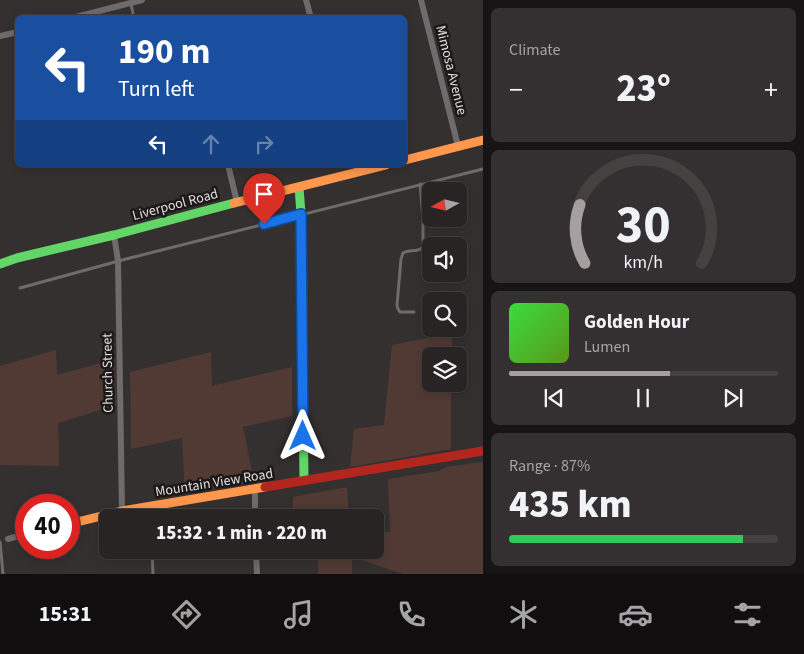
<!DOCTYPE html>
<html lang="en">
<head>
<meta charset="utf-8">
<style>
  :root { --surface:#282424; --page:#343031; --text:#f1f3f6; --muted:#a5a4a6; --line:#444141; --accent:#a5a09f }
  body { margin:0; font-family:"Source Sans 3",sans-serif; background:var(--page); color:var(--text); height:100vh; display:flex; flex-direction:column; font-size:19px; white-space:nowrap }
  * { box-sizing:border-box; margin:0 }
  p { font-size:16px; color:var(--muted) }
  .icon { flex:none; width:28px; height:28px; fill:none; stroke:currentColor; stroke-width:2; stroke-linecap:round; stroke-linejoin:round }
  .map { position:relative; flex:1; overflow:hidden }
  .sheet { display:flex; flex-direction:column; gap:8px; padding:8px; background:#161414; width:321px }
  .sheet>* { flex:none }
  .hud { position:absolute; left:15px; top:15px; width:392px; height:152px; border-radius:8px; box-shadow:0 2px 12px #0003,0 0 0 1px var(--line); background:#1a4fa0; color:#fff; overflow:hidden }
  .needle { width:32px; rotate:262deg }
  .fabs { position:absolute; left:422px; top:182px; display:grid; gap:10px }
  .fabs a { display:grid; place-items:center; width:45px; height:45px; border-radius:8px; background:var(--surface); box-shadow:0 2px 12px #0003,0 0 0 1px var(--line); font-size:25px }
  .speed { position:absolute; left:15px; top:494px; display:flex; gap:10px; font-size:25px; font-weight:700; text-align:center }
  .speed>* { display:grid; place-content:center; width:65px; height:65px; border-radius:50%; background:var(--surface); box-shadow:0 2px 12px #0003,0 0 0 1px var(--line); line-height:1 }
  .speed .limit { border:8px solid #d22; background:#fff; color:#111 }
  .pin { position:absolute; display:grid; place-items:center; width:42px; height:42px; color:#fff; margin:-51px -21px; border-radius:50% 50% 50% 0; rotate:-45deg; box-shadow:0 0 5px #0007 }
  .pin .icon { rotate:45deg }
  .me { position:absolute; width:55px; margin:-28px; rotate:0deg; stroke-linejoin:round; filter:drop-shadow(0 0 4px #0008) }
  .turn { display:flex; align-items:center; gap:18px; height:105px; padding:0 20px; font-size:22px }
  .turn .icon { width:65px; height:65px; stroke-width:2.5 }
  .turn b { display:block; font-size:35px; line-height:42px }
  .lanes { display:flex; align-items:center; height:48px; padding:0 20px; background:#0003; justify-content:center; gap:25px; direction:ltr }
  .lanes .off { opacity:.35 }
  .big { font-size:38px; font-weight:800; line-height:1.1 }
  .sheet .card { flex:1; display:flex; flex-direction:column; justify-content:center; gap:8px; min-width:0; padding:0 18px; border-radius:8px; background:var(--page) }
  .sheet .dial { align-items:center; gap:0 }
  .dial svg { height:130px; overflow:visible; fill:none; stroke:var(--line); stroke-width:7; stroke-linecap:round; text-anchor:middle }
  .dial text { fill:var(--text); stroke:none }
  .song { display:flex; align-items:center; gap:15px }
  .cover { width:60px; height:60px; border-radius:8px; background:linear-gradient(135deg,hsl(120 70% 55%),hsl(90 70% 35%)) }
  .played { height:5px; border-radius:2px; background:linear-gradient(90deg,var(--accent) 60%,var(--line) 60%) }
  .keys { display:flex; justify-content:space-around; direction:ltr }
  .heat { display:flex; justify-content:space-between; align-items:center; font-size:28px; direction:ltr }
  .charge { height:8px; border-radius:4px; background:linear-gradient(90deg,#34c759 87%,var(--line) 0) }
  .trip { position:absolute; left:99px; top:509px; width:285px; height:50px; border-radius:8px; background:var(--surface); box-shadow:0 2px 12px #0003,0 0 0 1px var(--line); font-weight:800; line-height:50px; text-align:center }
  .tab-bar { display:flex; height:80px; justify-content:space-around; align-items:center; background:#100e0e; color:var(--muted) }
  .tab-bar .icon { width:35px; height:35px }
  .tab-bar .current { color:var(--accent) }
  .tab-bar b { font-size:22px; color:var(--text) }
  main { display:flex; flex:1; min-height:0 }
  .map>svg:first-child { display:block }
  .green { fill:#523a34 }
  .lines { fill:none; stroke-linecap:round; stroke-linejoin:round }
  .lane { stroke:#6d6b6b; stroke-width:3 }
  .street { stroke:#6d6b6b; stroke-width:6 }
  .fast { stroke:#63d668; stroke-width:9 }
  .slow { stroke:#ff974d; stroke-width:9 }
  .jam { stroke:#b3261e; stroke-width:9 }
  .route-casing { stroke:#114b97; stroke-width:12 }
  .route { stroke:#1a73e8; stroke-width:9 }
  .labels { text-anchor:middle; stroke-width:5; stroke-linejoin:round; paint-order:stroke }
  .street-label { font-size:14px; fill:#e2dcdb; stroke:#1c1817 }
</style>
</head>
<body>
<main>
<div class="map">
<svg width="483" height="574" viewBox="0 0 483 574">
  <rect width="100%" height="100%" fill="#353030"/>
  <!-- green -->
  <path class="green" d="M 452,333 L 452,356 L 431,356 L 431,384 L 451,384 L 451,449 L 350,467 L 354,429 L 384,425 L 392,345 Z
    M 56,350 L 57,375 L 115,359 L 116,405 L 58,423 L 59,466 L 0,465 L 0,366 Z
    M 211,352 L 212,386 L 292,367 L 292,416 L 243,427 L 254,482 L 185,494 L 182,438 L 131,449 L 130,372 Z
    M 483,462 L 483,574 L 403,574 L 352,557 L 352,574 L 318,574 L 318,550 L 375,550 L 375,532 L 390,532 L 388,479 L 439,471 L 446,467 Z
    M 347,487 L 349,517 L 293,517 L 293,497 Z"/>
  <g class="lines">
    <!-- lane -->
    <path class="lane" d="M 131,4 L 134,18
      M 20,288 L 126,259 L 483,169
      M 414,312 L 400,312 L 398,309 L 397,305 L 401,259 L 403,253 C 410,249 418,253 423,247 L 423,219 L 420,184
      M 152,508 L 152,518
      M 0,542 L 3,574
      M 152,550 L 153,574"/>
    <!-- street -->
    <path class="street" d="M 306,0 L 311,18
      M 421,0 L 458,146
      M 72,18 L 142,0
      M 0,36 L 18,32
      M 228,165 L 237,202
      M 114,235 L 118,261 L 122,511
      M 255,489 L 255,518
      M 8,539 L 26,534
      M 256,550 L 257,574"/>
    <!-- fast -->
    <path class="fast" d="M 299,187 L 301,214 L 304,480
      M 0,264 L 17,258 L 114,235 L 234,203"/>
    <!-- slow -->
    <path class="slow" d="M 405,160 L 483,140
      M 234,203 L 386,165
      M 69,524 L 122,511 L 265,487"/>
    <!-- jam -->
    <path class="jam" d="M 265,487 L 483,451"/>
  </g>
  <g class="lines">
    <!-- route casing -->
    <g class="route-casing">
      <path id="route" d="M 264,224 L 301,214 L 303,436"/>
    </g>
    <!-- route -->
    <use href="#route" class="route"/>
  </g>
  <g class="labels">
    <!-- street labels -->
    <g class="street-label">
      <text transform="translate(452 70) rotate(76)" y="5">Mimosa Avenue</text>
      <text transform="translate(175 204) rotate(-15)" y="5">Liverpool Road</text>
      <text transform="translate(107 373) rotate(-91)" y="5">Church Street</text>
      <text transform="translate(214 482) rotate(-9)" y="5">Mountain View Road</text>
    </g>
  </g>
</svg>
<div class="fabs">
<a><svg class="needle" viewBox="-14 -14 28 28"><path d="M0-13l5 13h-10z" fill="#e53935"/><path d="M0 13l5-13h-10z" fill="#a5a4a6"/></svg></a>
<a><svg class="icon" aria-label="sound" viewBox="0 0 24 24"><path d="M4 9h4l5-4v14l-5-4H4zM17 9q2 3 0 6"/></svg></a>
<a><svg class="icon" aria-label="search" viewBox="0 0 24 24"><circle cx="10" cy="10" r="6"/><path d="M15 15l6 6"/></svg></a>
<a><svg class="icon" aria-label="layers" viewBox="0 0 24 24"><path d="M12 4l9 5-9 5-9-5zM3 14l9 5 9-5"/></svg></a>
</div>
<div class="speed"><div class="limit">40</div></div>
<div class="pin" style="left:264px;top:224px;background:#d93025"><svg class="icon" aria-label="arrive" viewBox="0 0 24 24"><path d="M6 21V4h12l-3 4 3 4H6"/></svg></div>
<svg class="me" style="left:303px;top:436px" viewBox="-20 -20 40 40"><path d="M0-17L14 15 0 8-14 15z" fill="#1a73e8" stroke="#fff" stroke-width="4"/></svg>
<div class="trip">15:32 · 1 min · 220 m</div>
<div class="hud">
<div class="turn"><svg class="icon" aria-label="left" viewBox="0 0 24 24"><path d="M17 20v-9H6M10 6l-5 5 5 5"/></svg><div><b>190 m</b>Turn left</div></div>
<div class="lanes"><svg class="icon" aria-label="left" viewBox="0 0 24 24"><path d="M17 20v-9H6M10 6l-5 5 5 5"/></svg><svg class="icon off" aria-label="ahead" viewBox="0 0 24 24"><path d="M12 20V5M6 11l6-6 6 6"/></svg><svg class="icon off" aria-label="right" viewBox="0 0 24 24"><path d="M7 20v-9h11M14 6l5 5-5 5"/></svg></div>
</div>
</div>
<section class="sheet">
<div class="card"><p>Climate</p>
<div class="heat"><a>−</a><b class="big">23°</b><a>+</a></div>
</div>
<div class="card dial"><svg viewBox="0 0 100 80">
<path d="M14 69A42 42 0 1 1 86 69"/>
<path d="M14 69A42 42 0 0 1 11 33" stroke="#a5a09f"/>
<text x="50" y="56" font-size="32" font-weight="700">30</text>
<text x="50" y="72" font-size="11">km/h</text>
</svg></div>
<div class="card">
<div class="song"><i class="cover"></i><div><b>Golden Hour</b><p>Lumen</p></div></div>
<div class="played"></div>
<div class="keys"><svg class="icon" aria-label="previous" viewBox="0 0 24 24"><path d="M18 5L8 12l10 7zM5 5v14"/></svg><svg class="icon" aria-label="pause" viewBox="0 0 24 24"><path d="M8 5v14M16 5v14"/></svg><svg class="icon" aria-label="next" viewBox="0 0 24 24"><path d="M6 5l10 7-10 7zM19 5v14"/></svg></div>
</div>
<div class="card"><p>Range · 87%</p><b class="big">435 km</b><div class="charge"></div></div>
</section>
</main>
<nav class="tab-bar">
<b>15:31</b>
<svg class="icon current" aria-label="directions" viewBox="0 0 24 24"><path d="M12 3l9 9-9 9-9-9zM9 14v-3h6M13 9l2 2-2 2"/></svg>
<svg class="icon" aria-label="music" viewBox="0 0 24 24"><path d="M9 18V5l10-2v13"/><circle cx="6" cy="18" r="3"/><circle cx="16" cy="16" r="3"/></svg>
<svg class="icon" aria-label="phone" viewBox="0 0 24 24"><path d="M5 4h4l2 5-3 2q2 4 5 5l2-3 5 2v4C11 20 4 13 5 4z"/></svg>
<svg class="icon" aria-label="climate" viewBox="0 0 24 24"><path d="M12 3v18M4 7l16 10M4 17L20 7"/></svg>
<svg class="icon" aria-label="car" viewBox="0 0 24 24"><path d="M5 17H2v-5l4-1 3-4h7l3 4 3 1v5h-3M9 17h6M6 11h13"/><circle cx="7" cy="17" r="2"/><circle cx="17" cy="17" r="2"/></svg>
<svg class="icon" aria-label="filters" viewBox="0 0 24 24"><path d="M4 7h16M4 17h16"/><circle cx="9" cy="7" r="2"/><circle cx="15" cy="17" r="2"/></svg>
</nav>
</body>
</html>
